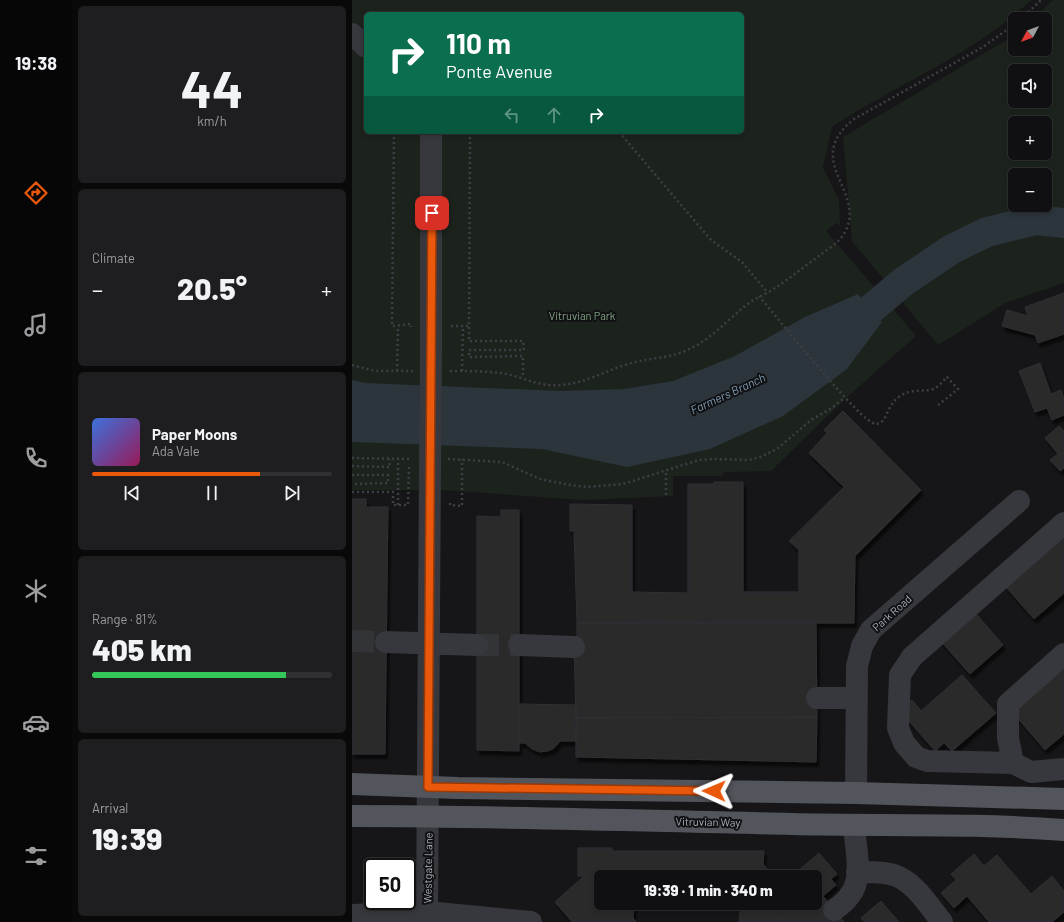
<!DOCTYPE html>
<html lang="en">
<head>
<meta charset="utf-8">
<style>
  :root { --surface:#101012; --page:#1e1e20; --text:#f1f3f6; --muted:#9c9d9f; --line:#303032; --accent:#ea580c }
  body { margin:0; font-family:Barlow,sans-serif; background:var(--page); color:var(--text); height:100vh; display:flex; flex-direction:column; font-size:15px; white-space:nowrap }
  * { box-sizing:border-box; margin:0 }
  p { font-size:13px; color:var(--muted) }
  .icon { flex:none; width:22px; height:22px; fill:none; stroke:currentColor; stroke-width:2; stroke-linecap:round; stroke-linejoin:round }
  .map { position:relative; flex:1; overflow:hidden }
  .drawer { display:flex; flex-direction:column; gap:6px; padding:6px; background:#09090a; width:280px }
  .drawer>* { flex:none }
  .banner { position:absolute; left:12px; top:12px; width:380px; height:122px; border-radius:6px; box-shadow:0 2px 6px #0003,0 0 0 1px var(--line); background:#0b6e4f; color:#fff; overflow:hidden }
  .needle { width:26px; rotate:229deg }
  .buttons { position:absolute; left:656px; top:12px; display:grid; gap:8px }
  .buttons a { display:grid; place-items:center; width:44px; height:44px; border-radius:6px; background:var(--surface); box-shadow:0 2px 6px #0003,0 0 0 1px var(--line); font-size:20px }
  .speed { position:absolute; left:12px; top:858px; display:flex; gap:8px; font-size:20px; font-weight:700; text-align:center }
  .speed>* { display:grid; place-content:center; width:52px; height:52px; border-radius:50%; background:var(--surface); box-shadow:0 2px 6px #0003,0 0 0 1px var(--line); line-height:1 }
  .speed .limit { border:2px solid #111; border-radius:6px; background:#fff; color:#111 }
  .pin { position:absolute; display:grid; place-items:center; width:34px; height:34px; color:#fff; margin:-17px; border-radius:8px; box-shadow:0 2px 6px #0006 }
  .me { position:absolute; width:44px; margin:-22px; rotate:271deg; stroke-linejoin:round; filter:drop-shadow(0 0 3px #0008) }
  .turn { display:flex; align-items:center; gap:14px; height:84px; padding:0 16px; font-size:18px }
  .turn .icon { width:52px; height:52px; stroke-width:2.5 }
  .turn b { display:block; font-size:28px; line-height:34px }
  .lanes { display:flex; align-items:center; height:38px; padding:0 16px; background:#0003; justify-content:center; gap:20px; direction:ltr }
  .lanes .off { opacity:.35 }
  .big { font-size:30px; font-weight:800; line-height:1.1 }
  .drawer .widget { flex:1; display:flex; flex-direction:column; justify-content:center; gap:6px; min-width:0; padding:0 14px; border-radius:6px; background:var(--page) }
  .drawer .dial { align-items:center; gap:0 }
  .dial b { font-size:52px; line-height:1 }
  .song { display:flex; align-items:center; gap:12px }
  .cover { width:48px; height:48px; border-radius:6px; background:linear-gradient(135deg,hsl(220 70% 55%),hsl(330 70% 35%)) }
  .played { height:4px; border-radius:2px; background:linear-gradient(90deg,var(--accent) 70%,var(--line) 70%) }
  .keys { display:flex; justify-content:space-around; direction:ltr }
  .heat { display:flex; justify-content:space-between; align-items:center; font-size:22px; direction:ltr }
  .charge { height:6px; border-radius:3px; background:linear-gradient(90deg,#34c759 81%,var(--line) 0) }
  .trip { position:absolute; left:242px; top:870px; width:228px; height:40px; border-radius:6px; background:var(--surface); box-shadow:0 2px 6px #0003,0 0 0 1px var(--line); font-weight:800; line-height:40px; text-align:center }
  main { display:flex; flex:1; min-height:0 }
  .dock { display:flex; flex-direction:column; width:72px; justify-content:space-around; align-items:center; background:#060607; color:var(--muted) }
  .dock .icon { width:28px; height:28px }
  .dock .active { color:var(--accent) }
  .dock b { font-size:18px; color:var(--text) }
  .map>svg:first-child { display:block }
  .green { fill:#1c231d; fill-rule:evenodd }
  .water { fill:#2c353c }
  .lines { fill:none; stroke-linecap:round; stroke-linejoin:round }
  .river { stroke:#2c353c; stroke-width:30 }
  .building { fill:#29292c; stroke:#303034; filter:url(#shadow) }
  .minor-tunnel { stroke:#333438; stroke-width:22; stroke-dasharray:22 11; stroke-linecap:butt }
  .path { stroke:#3d3f44; stroke-width:2.5; stroke-dasharray:2 3; stroke-linecap:butt }
  .minor { stroke:#37383d; stroke-width:22 }
  .major { stroke:#53555c; stroke-width:22 }
  .minor-bridge { stroke:#37383d; stroke-width:22 }
  .route-casing { stroke:#983908; stroke-width:10 }
  .route { stroke:#ea580c; stroke-width:7 }
  .labels { text-anchor:middle; stroke-width:4; stroke-linejoin:round; paint-order:stroke }
  .park-label { font-size:11px; fill:#7fa381; stroke:#111113 }
  .street-label { font-size:11px; fill:#a8adb8; stroke:#111113 }
  .water-label { font-size:12px; font-style:italic; fill:#7f9bb3; stroke:#111113 }
</style>
</head>
<body>
<main>
<nav class="dock">
<b>19:38</b>
<svg class="icon active" aria-label="directions" viewBox="0 0 24 24"><path d="M12 3l9 9-9 9-9-9zM9 14v-3h6M13 9l2 2-2 2"/></svg>
<svg class="icon" aria-label="music" viewBox="0 0 24 24"><path d="M9 18V5l10-2v13"/><circle cx="6" cy="18" r="3"/><circle cx="16" cy="16" r="3"/></svg>
<svg class="icon" aria-label="phone" viewBox="0 0 24 24"><path d="M5 4h4l2 5-3 2q2 4 5 5l2-3 5 2v4C11 20 4 13 5 4z"/></svg>
<svg class="icon" aria-label="climate" viewBox="0 0 24 24"><path d="M12 3v18M4 7l16 10M4 17L20 7"/></svg>
<svg class="icon" aria-label="car" viewBox="0 0 24 24"><path d="M5 17H2v-5l4-1 3-4h7l3 4 3 1v5h-3M9 17h6M6 11h13"/><circle cx="7" cy="17" r="2"/><circle cx="17" cy="17" r="2"/></svg>
<svg class="icon" aria-label="filters" viewBox="0 0 24 24"><path d="M4 7h16M4 17h16"/><circle cx="9" cy="7" r="2"/><circle cx="15" cy="17" r="2"/></svg>
</nav>
<section class="drawer">
<div class="widget dial"><b>44</b><p>km/h</p></div>
<div class="widget"><p>Climate</p>
<div class="heat"><a>−</a><b class="big">20.5°</b><a>+</a></div>
</div>
<div class="widget">
<div class="song"><i class="cover"></i><div><b>Paper Moons</b><p>Ada Vale</p></div></div>
<div class="played"></div>
<div class="keys"><svg class="icon" aria-label="previous" viewBox="0 0 24 24"><path d="M18 5L8 12l10 7zM5 5v14"/></svg><svg class="icon" aria-label="pause" viewBox="0 0 24 24"><path d="M8 5v14M16 5v14"/></svg><svg class="icon" aria-label="next" viewBox="0 0 24 24"><path d="M6 5l10 7-10 7zM19 5v14"/></svg></div>
</div>
<div class="widget"><p>Range · 81%</p><b class="big">405 km</b><div class="charge"></div></div>
<div class="widget"><p>Arrival</p><b class="big">19:39</b></div>
</section>
<div class="map">
<svg width="712" height="922" viewBox="0 0 712 922">
  <defs>
    <filter id="shadow"><feDropShadow dx="2.5" dy="4.5" stdDeviation="1" flood-color="#0009"/></filter>
  </defs>
  <rect width="100%" height="100%" fill="#161618"/>
  <!-- green -->
  <path class="green" d="M 0,0 L 679,0 C 622,55 546,83 480,127 L 471,167 L 487,200 L 488,225 L 484,223 L 474,231 L 564,336 L 493,399 L 419,471 L 372,472 L 371,476 L 321,476 L 321,496 L 231,500 L 89,490 L 0,490 ZM 14,14 L 390,14 L 390,132 L 14,132 Z
    M 701,0 L 712,0 L 712,283 L 653,303 L 586,345 L 500,241 L 491,137 L 663,35 L 663,49 L 693,49 L 693,19 L 681,19 ZM 663,71 L 693,71 L 693,101 L 663,101 ZM 663,123 L 693,123 L 693,153 L 663,153 ZM 663,175 L 693,175 L 693,205 L 663,205 Z"/>
  <!-- water -->
  <path class="water" d="M 506,294 L 530,322 L 495,369 L 431,416 L 358,449 L 275,467 L 190,449 L 0,442 L 0,380 L 13,383 L 208,391 L 273,389 L 321,381 L 383,356 L 453,317 Z"/>
  <g class="lines">
    <!-- river -->
    <path class="river" d="M 485,332 L 519,309 L 551,282 L 600,249 L 635,232 L 684,220 L 712,223"/>
  </g>
  <!-- building -->
  <path class="building" d="M 712,293 L 712,334 L 686,343 L 683,335 L 650,326 L 655,310 L 676,316 L 673,307 Z
    M 688,363 L 699,394 L 709,390 L 712,399 L 712,415 L 700,420 L 695,408 L 683,412 L 667,371 Z
    M 491,411 L 569,490 L 503,556 L 502,623 L 225,623 L 222,531 L 218,531 L 218,504 L 280,505 L 280,592 L 336,593 L 336,484 L 362,484 L 362,482 L 391,482 L 391,592 L 447,592 L 447,550 L 437,541 L 492,487 L 457,453 L 475,433 L 472,430 Z
    M 707,426 L 712,431 L 712,468 L 708,471 L 698,460 L 706,454 L 693,438 Z
    M 0,499 L 14,499 L 14,507 L 36,507 L 33,754 L 0,754 Z
    M 149,510 L 167,510 L 167,751 L 125,750 L 125,516 L 149,517 Z
    M 712,535 L 712,593 L 682,619 L 653,586 Z
    M 619,608 L 651,645 L 618,674 L 585,637 Z
    M 464,622 L 465,717 L 224,718 L 222,647 L 225,638 L 225,623 Z
    M 712,660 L 712,734 L 693,750 L 657,708 Z
    M 610,675 L 644,713 L 600,751 L 592,743 L 583,751 L 548,711 L 560,700 L 569,711 Z
    M 167,704 L 225,705 L 224,741 L 208,741 L 202,748 L 196,751 L 188,752 L 180,749 L 173,743 L 167,743 Z
    M 465,717 L 464,762 L 224,757 L 224,718 Z
    M 226,848 L 260,848 L 260,851 L 412,851 L 411,864 L 422,877 L 249,877 L 249,903 L 284,903 L 282,905 L 281,918 L 284,922 L 220,922 L 203,902 L 232,876 L 226,876 Z
    M 467,853 L 485,874 L 479,879 L 484,885 L 471,896 L 465,889 L 463,891 L 463,877 L 439,877 Z
    M 622,854 L 632,866 L 645,855 L 679,894 L 700,876 L 712,891 L 712,912 L 700,922 L 637,922 L 615,896 L 602,908 L 589,893 L 604,880 L 599,874 Z
    M 471,896 L 492,922 L 426,922 L 448,903 L 458,903 L 460,905 Z
    M 529,901 L 547,922 L 513,922 L 509,918 Z
    M 382,903 L 448,903 L 426,922 L 387,922 L 388,911 Z"/>
  <g class="lines">
    <!-- minor-tunnel -->
    <path class="minor-tunnel" d="M 0,641 L 34,642
      M 125,645 L 167,645"/>
    <!-- path -->
    <path class="path" d="M 669,19 L 689,0
      M 42,132 L 40,326 L 59,324 L 59,327
      M 118,132 L 117,341 L 171,341 L 172,350 L 117,350 L 117,357 L 171,356 L 171,378
      M 267,132 L 359,240 L 390,262 L 415,292
      M 407,296 C 422,313 510,425 524,424 C 534,423 535,410 540,404 C 543,399 549,395 554,393 C 563,389 573,392 581,389 C 587,387 591,381 595,377 L 606,389 L 585,406
      M 99,326 L 117,326
      M 0,365 L 23,371 L 61,371
      M 45,371 L 46,326
      M 98,371 C 117,371 136,371 155,374 C 172,378 189,387 207,385 C 233,384 252,371 276,364 C 295,358 316,359 335,350 C 359,340 376,319 397,303 C 405,297 415,294 423,288 C 438,278 452,267 467,256 C 476,249 488,242 493,232 C 515,191 449,161 502,119 L 631,47 L 663,24
      M 110,371 L 111,326
      M 0,458 L 59,459
      M 96,459 L 150,462 L 188,479 L 218,485 L 236,487 L 271,484 L 347,460 L 363,459 L 396,460 L 408,457 L 425,449 L 459,420 L 480,408 L 492,398
      M 0,466 L 38,467 L 37,459
      M 0,475 L 36,475 L 36,483 L 0,484
      M 0,492 L 41,492 L 41,505 L 56,505 L 57,466
      M 314,495 L 314,470
      M 98,503 L 98,505 L 110,506 L 110,459
      M 46,505 L 46,459"/>
    <!-- minor -->
    <path class="minor" d="M 0,34 L 14,47
      M 79,350 L 79,132
      M 78,465 L 75,912 L 179,922
      M 712,523 L 560,657 L 548,675 L 546,728 L 552,743 L 564,757 L 575,761 L 661,763 L 679,772 L 712,769
      M 34,642 L 125,645
      M 167,645 L 222,647
      M 465,698 L 504,698
      M 661,763 L 656,738 L 656,704 L 712,654
      M 504,793 L 505,666 L 510,646 L 519,630 L 667,501
      M 505,872 C 517,872 530,871 542,875 C 563,882 577,906 590,922
      M 482,910 C 488,906 494,901 498,895 C 512,878 503,846 502,825
      M 0,915 L 75,912 L 84,922"/>
    <!-- major -->
    <path class="major" d="M 0,784 L 106,788 L 504,793 L 712,799
      M 0,816 C 147,816 293,821 440,824 C 531,826 621,823 712,830"/>
    <!-- minor-bridge -->
    <path class="minor-bridge" d="M 78,465 L 79,350"/>
  </g>
  <g class="lines">
    <!-- route casing -->
    <g class="route-casing">
      <path id="route" d="M 80,213 L 76,787 L 362,791"/>
    </g>
    <!-- route -->
    <use href="#route" class="route"/>
  </g>
  <g class="labels">
    <!-- park labels -->
    <g class="park-label">
      <text x="230" y="320">Vitruvian Park</text>
    </g>
    <!-- street labels -->
    <g class="street-label">
      <text transform="translate(540 613) rotate(-42)" y="4">Park Road</text>
      <text transform="translate(356 822) rotate(1)" y="4">Vitruvian Way</text>
      <text transform="translate(76 868) rotate(-89)" y="4">Westgate Lane</text>
    </g>
    <!-- water labels -->
    <g class="water-label">
      <text transform="translate(376 394) rotate(-25)" y="4">Farmers Branch</text>
    </g>
  </g>
</svg>
<div class="buttons">
<a><svg class="needle" viewBox="-14 -14 28 28"><path d="M0-13l5 13h-10z" fill="#e53935"/><path d="M0 13l5-13h-10z" fill="#9c9d9f"/></svg></a>
<a><svg class="icon" aria-label="sound" viewBox="0 0 24 24"><path d="M4 9h4l5-4v14l-5-4H4zM17 9q2 3 0 6"/></svg></a>
<a>+</a>
<a>−</a>
</div>
<div class="speed"><div class="limit">50</div></div>
<div class="pin" style="left:80px;top:213px;background:#d93025"><svg class="icon" aria-label="arrive" viewBox="0 0 24 24"><path d="M6 21V4h12l-3 4 3 4H6"/></svg></div>
<svg class="me" style="left:362px;top:791px" viewBox="-20 -20 40 40"><path d="M0-17L14 15 0 8-14 15z" fill="#ea580c" stroke="#fff" stroke-width="4"/></svg>
<div class="trip">19:39 · 1 min · 340 m</div>
<div class="banner">
<div class="turn"><svg class="icon" aria-label="right" viewBox="0 0 24 24"><path d="M7 20v-9h11M14 6l5 5-5 5"/></svg><div><b>110 m</b>Ponte Avenue</div></div>
<div class="lanes"><svg class="icon off" aria-label="left" viewBox="0 0 24 24"><path d="M17 20v-9H6M10 6l-5 5 5 5"/></svg><svg class="icon off" aria-label="ahead" viewBox="0 0 24 24"><path d="M12 20V5M6 11l6-6 6 6"/></svg><svg class="icon" aria-label="right" viewBox="0 0 24 24"><path d="M7 20v-9h11M14 6l5 5-5 5"/></svg></div>
</div>
</div>
</main>
</body>
</html>
